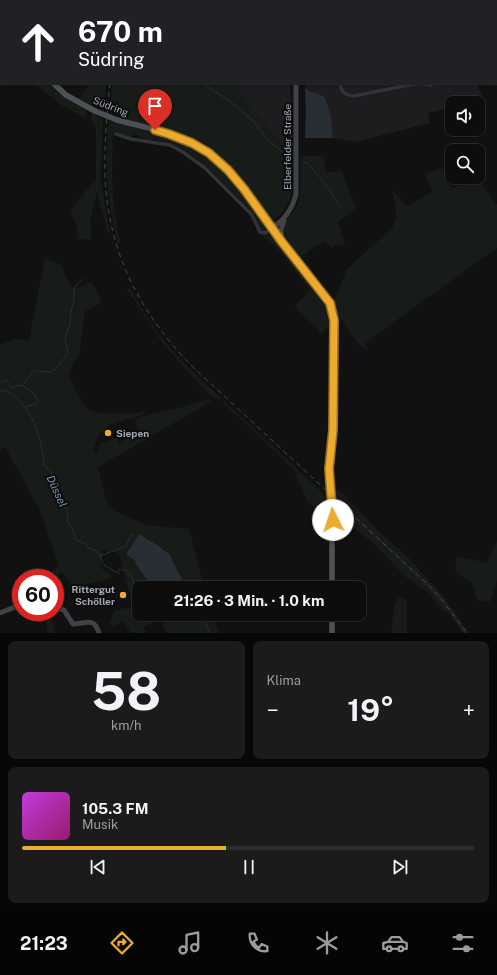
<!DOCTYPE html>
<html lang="de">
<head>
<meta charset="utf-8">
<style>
  :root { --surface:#0d0d0e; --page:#1b1b1c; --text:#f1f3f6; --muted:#9a9c9e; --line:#2d2d2e; --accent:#ecaa2e }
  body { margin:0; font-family:"Public Sans",sans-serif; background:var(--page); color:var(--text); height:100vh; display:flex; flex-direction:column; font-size:15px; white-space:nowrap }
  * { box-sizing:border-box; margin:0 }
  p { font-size:13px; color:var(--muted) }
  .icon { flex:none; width:22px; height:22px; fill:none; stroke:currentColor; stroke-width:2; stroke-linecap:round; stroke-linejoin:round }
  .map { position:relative; height:633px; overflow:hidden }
  .sheet { display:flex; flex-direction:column; gap:8px; padding:8px; background:#070708; flex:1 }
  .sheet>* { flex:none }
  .guide { position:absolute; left:0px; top:0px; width:497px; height:84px; box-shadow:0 1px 3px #0004,0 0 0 1px var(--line); background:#202124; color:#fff; overflow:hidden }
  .fabs { position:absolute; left:445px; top:96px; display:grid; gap:8px }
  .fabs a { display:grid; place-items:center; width:40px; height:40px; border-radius:8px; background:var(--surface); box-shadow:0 1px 3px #0004,0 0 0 1px var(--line); font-size:20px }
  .speed { position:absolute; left:12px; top:569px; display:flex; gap:8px; font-size:20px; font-weight:700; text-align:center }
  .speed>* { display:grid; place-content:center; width:52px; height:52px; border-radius:50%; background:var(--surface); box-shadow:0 1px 3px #0004,0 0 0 1px var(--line); line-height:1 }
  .speed .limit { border:6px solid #d22; background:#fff; color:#111 }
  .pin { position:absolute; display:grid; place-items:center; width:34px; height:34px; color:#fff; margin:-41px -17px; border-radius:50% 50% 50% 0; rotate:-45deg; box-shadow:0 0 4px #0007 }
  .pin .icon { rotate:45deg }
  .me { position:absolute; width:44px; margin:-22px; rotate:356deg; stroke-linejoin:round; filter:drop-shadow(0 0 3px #0008) }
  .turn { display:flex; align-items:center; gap:14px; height:84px; padding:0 12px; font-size:18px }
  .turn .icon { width:52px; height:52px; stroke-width:2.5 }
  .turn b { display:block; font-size:28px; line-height:34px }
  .big { font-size:30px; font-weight:700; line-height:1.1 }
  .sheet .card { flex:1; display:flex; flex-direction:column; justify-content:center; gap:6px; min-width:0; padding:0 14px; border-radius:8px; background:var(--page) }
  .sheet .dial { align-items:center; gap:0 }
  .dial b { font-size:52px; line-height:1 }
  .song { display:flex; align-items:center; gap:12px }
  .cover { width:48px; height:48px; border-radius:6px; background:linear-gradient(135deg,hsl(290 70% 55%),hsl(320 70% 35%)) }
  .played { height:4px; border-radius:2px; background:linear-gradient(90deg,var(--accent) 45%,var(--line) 45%) }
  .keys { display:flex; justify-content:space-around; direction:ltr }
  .heat { display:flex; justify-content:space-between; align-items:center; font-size:22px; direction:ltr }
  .sheet .tiles { flex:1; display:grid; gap:8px; grid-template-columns:1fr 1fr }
  .card:last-child { grid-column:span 2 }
  .trip { position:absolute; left:132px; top:581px; width:234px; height:40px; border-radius:8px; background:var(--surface); box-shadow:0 1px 3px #0004,0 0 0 1px var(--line); font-weight:700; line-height:40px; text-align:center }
  .menu { display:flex; height:64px; justify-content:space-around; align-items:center; background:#050506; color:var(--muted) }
  .menu .icon { width:28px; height:28px }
  .menu .selected { color:var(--accent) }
  .menu b { font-size:18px; color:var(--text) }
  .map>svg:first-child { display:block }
  .built { fill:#1d1d1f }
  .green { fill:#171c18 }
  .water { fill:#272f35 }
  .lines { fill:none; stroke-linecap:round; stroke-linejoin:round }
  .stream { stroke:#272f35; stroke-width:1 }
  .street { stroke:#323337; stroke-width:3.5 }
  .secondary { stroke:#404247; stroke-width:5 }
  .primary { stroke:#4e5056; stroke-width:5.5 }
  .rail { stroke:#45474c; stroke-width:1; stroke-dasharray:5 4; stroke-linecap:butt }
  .primary-bridge { stroke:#4e5056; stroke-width:5.5 }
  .route-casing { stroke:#996e1e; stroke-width:10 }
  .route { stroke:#ecaa2e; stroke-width:7 }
  .poi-dot { fill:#ecaa2e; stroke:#0c0c0d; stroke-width:1.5 }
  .labels { text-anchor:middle; stroke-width:4; stroke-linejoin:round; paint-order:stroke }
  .street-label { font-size:10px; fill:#a2a7b2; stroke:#0c0c0d }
  .poi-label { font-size:10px; font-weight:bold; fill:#a2a7b2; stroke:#0c0c0d; text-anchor:start }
  .water-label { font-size:11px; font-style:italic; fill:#7996ad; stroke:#0c0c0d }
</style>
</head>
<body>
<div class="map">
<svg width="497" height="633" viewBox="0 0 497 633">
  <rect width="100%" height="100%" fill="#111112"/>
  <!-- built -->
  <path class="built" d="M 149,0 L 450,0 L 450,1 L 149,1 Z
    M 230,83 L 290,83 L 293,138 L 282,145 Z
    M 305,83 L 477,83 L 483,99 L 468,103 L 452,103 L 452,107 L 428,113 L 430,123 L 355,142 L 350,141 L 333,138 L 331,116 L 325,97 L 305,89 Z
    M 334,494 L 442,595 L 469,633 L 463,633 L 447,610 L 432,594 L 394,556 L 335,503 Z"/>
  <!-- green -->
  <path class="green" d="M 34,83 L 51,83 L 85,108 L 87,112 L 86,119 L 61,105 Z
    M 91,83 L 106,83 L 104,111 L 79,99 Z
    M 112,83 L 230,83 L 282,144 L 293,138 L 292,187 L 290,200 L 282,212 L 274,220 L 269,218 C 250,192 232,162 205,146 L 202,147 L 120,119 L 120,116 L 110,113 Z
    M 93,113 L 103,120 L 101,179 L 110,234 L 108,234 L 97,191 L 90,220 L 92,240 L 78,239 L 77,224 L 71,214 L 71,211 L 95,179 L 96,180 L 96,128 L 90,117 Z
    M 109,121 L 165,134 L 188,143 L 207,155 L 228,173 L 266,228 L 265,231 L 262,231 C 258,227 258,220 254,215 C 237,195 207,164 185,150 C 178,146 170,143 162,141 C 152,139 144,141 136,134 L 133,135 L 130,138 L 115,131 L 113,133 L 112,174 L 114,208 L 120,243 L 118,243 C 107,204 104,162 109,121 Z
    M 300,156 L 324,156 L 326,173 L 342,171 L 356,209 L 338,222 L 345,244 L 339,246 L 337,244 L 332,248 L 324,241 L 311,249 L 299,259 C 295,251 283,236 284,228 C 285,219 296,212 298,203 C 302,189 301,171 300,156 Z
    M 442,168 L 451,188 L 477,177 L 497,205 L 497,248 L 365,343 L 366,349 C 352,341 340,317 333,303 L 347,269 L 392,228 L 397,216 L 392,190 L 407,206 L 432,192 L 425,174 Z
    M 260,235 L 273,236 L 291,260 L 324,297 L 330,307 L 332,315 L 331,328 L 329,324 L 322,334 L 294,307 L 310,290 L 279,250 L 270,241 Z
    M 45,259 L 62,265 L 65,275 L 71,287 L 76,289 L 91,282 L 102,302 L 85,311 L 79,357 L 75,360 L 68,375 C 75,385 78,399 87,408 C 98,417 131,413 146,412 L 142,415 L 109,425 L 103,432 L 99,433 L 94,449 L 96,454 L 100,444 L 117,437 L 119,443 L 138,431 L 135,419 C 150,413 166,411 182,407 C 191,405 200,401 210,399 L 212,401 L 98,467 L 101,482 L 107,503 L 117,512 L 147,525 L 189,529 L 204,588 L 187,588 L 181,585 L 174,588 L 170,588 L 181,583 L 182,582 L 165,550 L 139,534 L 131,545 L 126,554 L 134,559 L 145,578 L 154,588 L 139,588 L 139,614 L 212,614 L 219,633 L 166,633 L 161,619 L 144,627 L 146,633 L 131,633 L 123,621 L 113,628 L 109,623 L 115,610 L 133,607 L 119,553 L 103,550 L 101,568 L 112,576 L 104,580 L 79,586 L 76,589 L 62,572 L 53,578 L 45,578 L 59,566 L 40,510 L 5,447 L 0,450 L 0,344 L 17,339 L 29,340 Z
    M 130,288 C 140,305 149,323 162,338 C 179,360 200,379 221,398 L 219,400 L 210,396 L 161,341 L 127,289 Z
    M 224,401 L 325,495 L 331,519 L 327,518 L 325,514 L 308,503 L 301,485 L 295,477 L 297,473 L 267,443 L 222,402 Z
    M 334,488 L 341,492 L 382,535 L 409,558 L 442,595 L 334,494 Z
    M 335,503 L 394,556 L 447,610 L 445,612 L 426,591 L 406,577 L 373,543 L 341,517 L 338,518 Z
    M 497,541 L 497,580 L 490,602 L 478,601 L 472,583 L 455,571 L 457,556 L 487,563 Z
    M 400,597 L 406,599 L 407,603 L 407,633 L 391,633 L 394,607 L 397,599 Z
    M 42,612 L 53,612 L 51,617 L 55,633 L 46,633 L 47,626 Z"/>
  <!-- water -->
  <path class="water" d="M 305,89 L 325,97 L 331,116 L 333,138 L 305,138 L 306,111 Z
    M 139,534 L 159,546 L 170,555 L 182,580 L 181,583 L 170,588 L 154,588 L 151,586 L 136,564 L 134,559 L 131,558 L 126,554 Z"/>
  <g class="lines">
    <!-- stream -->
    <path class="stream" d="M 133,0 L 133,1
      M 83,1 L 85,0
      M 202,83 L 235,105 L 249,118 L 252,119 L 267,139 L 286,155 L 290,155
      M 304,162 L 307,163 C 316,173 326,184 334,197 C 336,201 337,204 341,207
      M 54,371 L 68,353 L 65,338 L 70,324 L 71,311 L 74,300 L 74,290 L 76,285 L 83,279
      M 0,382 L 2,382 L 7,380 L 9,385 L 12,388 L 19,385 C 27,387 35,393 38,401 L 36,404 L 26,407 C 27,412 30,414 32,418 C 37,428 44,453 44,465 L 51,472 L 56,487 L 60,491 L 68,514 L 67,521 L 73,530 L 76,540 L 86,544 L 89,548 L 95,550 L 98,553 L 105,566 L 118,573 L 119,569 C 137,570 133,591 139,602
      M 22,386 L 34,371 L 52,372
      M 0,391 C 11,388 18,401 25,407
      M 100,556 L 126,546 L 131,535 L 133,536
      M 202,614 L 210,633"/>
    <!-- street -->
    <path class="street" d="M 180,0 L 180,1
      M 340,0 L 347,0
      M 340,83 C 341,92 345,95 354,96 L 419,83 L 431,85
      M 116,134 L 131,139 L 170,145 L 183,152 L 205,168 L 252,215 L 260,232 L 265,233 L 272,228"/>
    <!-- secondary -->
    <path class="secondary" d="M 296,0 L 296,1
      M 272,228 C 285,219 292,210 296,194 L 296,83
      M 282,242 L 281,230 L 284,220
      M 55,608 L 64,610 L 73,624 C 85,624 94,616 99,633
      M 0,613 L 15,607 L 21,606"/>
    <!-- primary -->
    <path class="primary" d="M 0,7 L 1,8
      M 53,83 L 66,95 L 95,111
      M 117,120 C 142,127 169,131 192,143 C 233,165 256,208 283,243 C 299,263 316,282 330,303 L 334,312 L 334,320 L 333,430 L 329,459 L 329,483
      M 332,506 L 332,588
      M 332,633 L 332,614"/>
    <!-- rail -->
    <path class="rail" d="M 117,1 L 117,0
      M 110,83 C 107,114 104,146 105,178 C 109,255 141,315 195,369 L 423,580 L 439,596 L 467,633"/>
    <!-- primary-bridge -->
    <path class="primary-bridge" d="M 95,111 L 117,120
      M 329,483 L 332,506"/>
  </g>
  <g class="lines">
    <!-- route casing -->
    <g class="route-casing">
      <path id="route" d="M 155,130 L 169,134 L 192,143 L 209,153 L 228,170 L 244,189 L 282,242 L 330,303 L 334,320 L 333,430 L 329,469 L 333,520"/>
    </g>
    <!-- route -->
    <use href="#route" class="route"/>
  </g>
  <!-- markers -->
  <g class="poi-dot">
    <circle cx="108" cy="433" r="4"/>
    <circle cx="123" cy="595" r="4"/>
  </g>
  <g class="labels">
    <!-- street labels -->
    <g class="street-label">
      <text transform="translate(111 106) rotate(21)" y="4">Südring</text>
      <text transform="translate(287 147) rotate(-90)" y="4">Elberfelder Straße</text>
    </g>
    <!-- poi labels -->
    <g class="poi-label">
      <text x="116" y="437">Siepen</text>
      <text x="115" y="593" text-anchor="end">Rittergut<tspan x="115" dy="12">Schöller</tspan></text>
    </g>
    <!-- water labels -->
    <g class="water-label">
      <text transform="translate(57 491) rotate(65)" y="4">Düssel</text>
    </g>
  </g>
</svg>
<div class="fabs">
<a><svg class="icon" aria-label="sound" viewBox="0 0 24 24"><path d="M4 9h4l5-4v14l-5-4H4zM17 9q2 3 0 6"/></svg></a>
<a><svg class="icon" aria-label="search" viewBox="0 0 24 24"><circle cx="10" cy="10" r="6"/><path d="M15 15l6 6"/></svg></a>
</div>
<div class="speed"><div class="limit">60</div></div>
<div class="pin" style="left:155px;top:130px;background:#d93025"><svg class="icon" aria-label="arrive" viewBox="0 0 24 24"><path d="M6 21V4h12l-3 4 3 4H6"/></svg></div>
<svg class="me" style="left:333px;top:520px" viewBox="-20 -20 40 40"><circle r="19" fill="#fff"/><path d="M0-13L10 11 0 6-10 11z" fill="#ecaa2e"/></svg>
<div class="trip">21:26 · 3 Min. · 1.0 km</div>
<div class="guide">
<div class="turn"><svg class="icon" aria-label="ahead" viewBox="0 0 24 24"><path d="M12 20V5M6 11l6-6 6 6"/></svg><div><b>670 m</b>Südring</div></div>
</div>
</div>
<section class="sheet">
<div class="tiles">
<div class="card dial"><b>58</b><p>km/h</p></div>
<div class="card"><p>Klima</p>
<div class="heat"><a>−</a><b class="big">19°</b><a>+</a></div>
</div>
<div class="card">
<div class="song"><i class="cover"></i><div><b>105.3 FM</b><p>Musik</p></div></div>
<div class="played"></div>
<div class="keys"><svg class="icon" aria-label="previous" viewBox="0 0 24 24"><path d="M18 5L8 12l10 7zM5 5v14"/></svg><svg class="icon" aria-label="pause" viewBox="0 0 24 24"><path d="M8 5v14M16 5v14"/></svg><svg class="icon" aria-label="next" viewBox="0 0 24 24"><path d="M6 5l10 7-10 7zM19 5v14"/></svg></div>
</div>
</div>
</section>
<nav class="menu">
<b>21:23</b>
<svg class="icon selected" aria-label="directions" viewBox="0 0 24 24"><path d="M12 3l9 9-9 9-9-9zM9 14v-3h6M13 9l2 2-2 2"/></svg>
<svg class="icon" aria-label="music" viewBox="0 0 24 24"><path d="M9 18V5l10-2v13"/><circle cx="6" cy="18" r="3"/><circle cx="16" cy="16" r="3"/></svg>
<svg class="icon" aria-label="phone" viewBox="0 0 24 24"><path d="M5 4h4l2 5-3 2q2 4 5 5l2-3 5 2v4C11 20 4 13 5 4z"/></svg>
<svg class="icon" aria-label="climate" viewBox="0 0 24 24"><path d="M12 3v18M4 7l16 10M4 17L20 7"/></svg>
<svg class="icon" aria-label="car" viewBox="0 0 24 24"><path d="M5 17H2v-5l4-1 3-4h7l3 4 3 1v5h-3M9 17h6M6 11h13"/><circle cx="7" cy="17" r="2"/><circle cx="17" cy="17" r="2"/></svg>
<svg class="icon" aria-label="filters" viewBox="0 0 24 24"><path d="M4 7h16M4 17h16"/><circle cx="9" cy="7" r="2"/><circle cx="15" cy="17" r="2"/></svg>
</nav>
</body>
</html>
